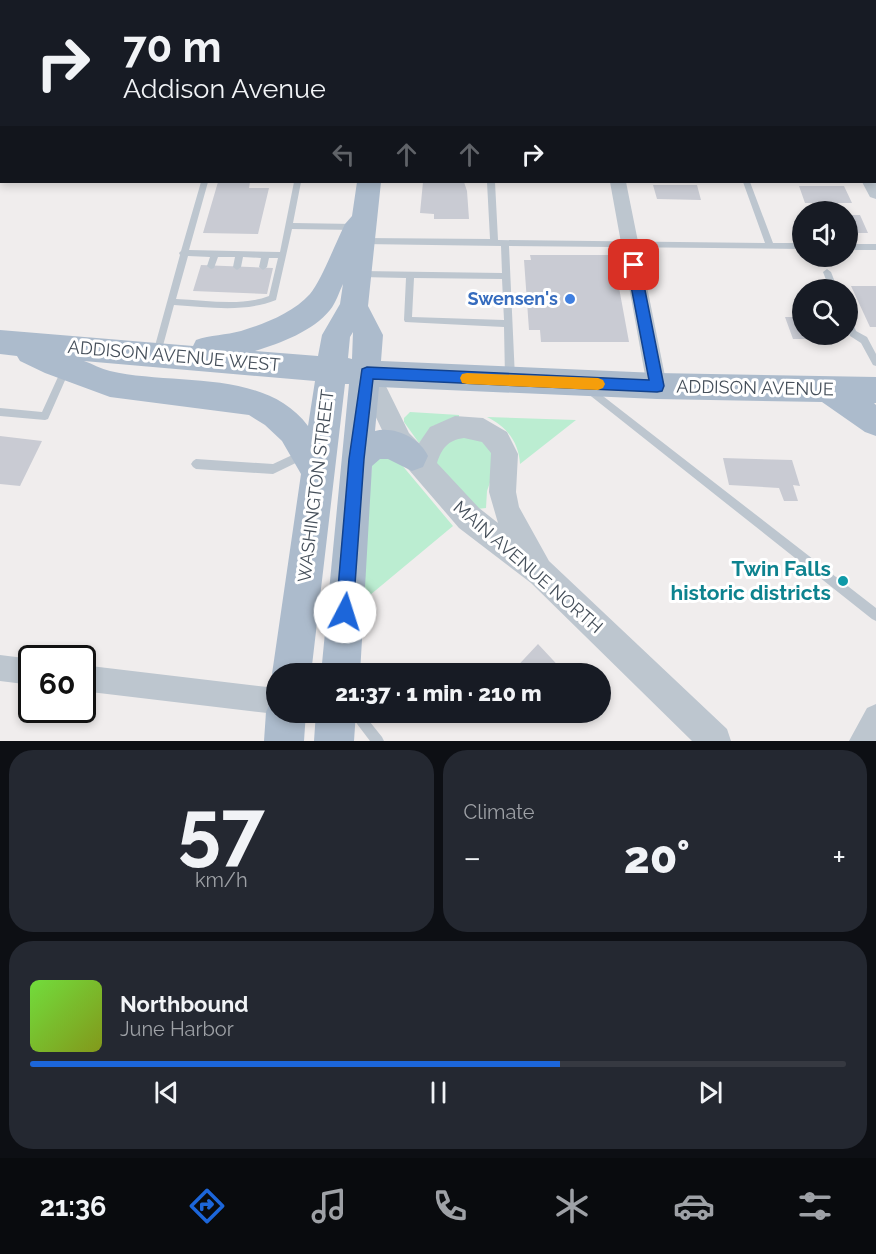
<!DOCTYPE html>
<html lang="en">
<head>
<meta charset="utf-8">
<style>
  :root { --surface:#171b24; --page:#242831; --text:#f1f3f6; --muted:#9ea1a6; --line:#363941; --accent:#1c66da }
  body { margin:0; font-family:Raleway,sans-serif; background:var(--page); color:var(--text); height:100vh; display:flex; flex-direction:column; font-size:22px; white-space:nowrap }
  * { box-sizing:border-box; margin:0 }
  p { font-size:20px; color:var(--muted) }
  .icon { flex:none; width:33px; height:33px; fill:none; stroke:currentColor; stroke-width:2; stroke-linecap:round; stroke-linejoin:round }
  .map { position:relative; height:741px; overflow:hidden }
  .side { display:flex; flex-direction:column; gap:9px; padding:9px; background:#0d0f14; flex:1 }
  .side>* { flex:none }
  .hud { position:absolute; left:0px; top:0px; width:876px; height:183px; box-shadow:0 3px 9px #0003; background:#171b24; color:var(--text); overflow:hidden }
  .fabs { position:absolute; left:792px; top:201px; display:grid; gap:12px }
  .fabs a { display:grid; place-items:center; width:66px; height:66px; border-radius:50%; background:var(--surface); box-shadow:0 3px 9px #0003; font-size:30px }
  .speed { position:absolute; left:18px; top:645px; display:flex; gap:12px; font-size:30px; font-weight:700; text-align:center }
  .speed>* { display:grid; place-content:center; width:78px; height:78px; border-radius:50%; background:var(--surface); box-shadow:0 3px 9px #0003; line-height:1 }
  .speed .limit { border:3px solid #111; border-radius:9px; background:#fff; color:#111 }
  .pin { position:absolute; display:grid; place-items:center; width:51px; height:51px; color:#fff; margin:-26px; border-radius:12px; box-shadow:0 3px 9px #0006 }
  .me { position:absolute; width:66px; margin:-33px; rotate:5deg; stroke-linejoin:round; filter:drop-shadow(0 0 4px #0008) }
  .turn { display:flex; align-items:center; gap:21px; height:126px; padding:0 24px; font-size:27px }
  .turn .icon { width:78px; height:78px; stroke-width:2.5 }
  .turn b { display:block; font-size:42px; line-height:51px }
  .lanes { display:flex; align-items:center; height:57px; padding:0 24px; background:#0003; justify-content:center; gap:30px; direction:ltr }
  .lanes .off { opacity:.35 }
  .big { font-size:45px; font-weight:800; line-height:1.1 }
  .side .card { flex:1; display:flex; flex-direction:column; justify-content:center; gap:9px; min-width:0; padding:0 21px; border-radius:24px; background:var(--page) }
  .side .dial { align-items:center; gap:0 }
  .dial b { font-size:78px; line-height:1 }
  .song { display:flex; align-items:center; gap:18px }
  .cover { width:72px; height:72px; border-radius:9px; background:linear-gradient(135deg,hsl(100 70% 55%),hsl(70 70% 35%)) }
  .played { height:6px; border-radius:3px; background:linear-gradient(90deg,var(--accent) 65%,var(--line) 65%) }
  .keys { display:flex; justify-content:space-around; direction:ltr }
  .heat { display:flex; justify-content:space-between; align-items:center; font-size:33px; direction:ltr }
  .side .tiles { flex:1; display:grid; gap:9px; grid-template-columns:1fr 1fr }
  .card:last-child { grid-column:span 2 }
  .trip { position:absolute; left:266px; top:663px; width:345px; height:60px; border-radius:30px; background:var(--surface); box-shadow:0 3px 9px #0003; font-weight:800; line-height:60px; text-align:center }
  .tab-bar { display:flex; height:96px; justify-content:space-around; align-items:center; background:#090b0e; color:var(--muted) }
  .tab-bar .icon { width:42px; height:42px }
  .tab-bar .selected { color:var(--accent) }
  .tab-bar b { font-size:27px; color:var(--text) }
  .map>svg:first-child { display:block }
  .green { fill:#bbedd1 }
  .building { fill:#c9cbd3 }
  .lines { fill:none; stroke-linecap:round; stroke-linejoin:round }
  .service { fill:#bdc6cf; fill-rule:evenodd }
  .minor { fill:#bdc6cf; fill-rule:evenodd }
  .tertiary { fill:#bdc6cf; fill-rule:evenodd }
  .primary { fill:#acbbcc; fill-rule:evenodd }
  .route { fill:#1c66da; stroke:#12428e; stroke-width:1.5 }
  .slow { fill:#f59e0b }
  .shop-dot { fill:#3f7fe0; stroke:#fff; stroke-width:2 }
  .culture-dot { fill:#0f9aa8; stroke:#fff; stroke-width:2 }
  .labels { text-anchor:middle; stroke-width:6; stroke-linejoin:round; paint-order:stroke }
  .shop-label { font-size:18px; font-weight:bold; fill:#366cbe; stroke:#fff; text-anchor:end }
  .street-label { font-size:18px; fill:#454f5a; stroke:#fff }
  .near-culture-label { font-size:21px; font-weight:bold; fill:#0d838f; stroke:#fff; text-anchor:end }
</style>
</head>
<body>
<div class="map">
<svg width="876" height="741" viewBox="0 0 876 741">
  <rect width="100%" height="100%" fill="#f0eded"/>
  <!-- green -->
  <path class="green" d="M 410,412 L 459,415 L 459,417 L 433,426 L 419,443 L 404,422 L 404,418 Z
    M 487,417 L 576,420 L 520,464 C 519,442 506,426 487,417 Z
    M 478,437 L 491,451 L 493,474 L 487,491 L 486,508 L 477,509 L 437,467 L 435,456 L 451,438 Z
    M 373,455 L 396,458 L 453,526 L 358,605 Z"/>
  <!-- building -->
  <path class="building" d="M 218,182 L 250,182 L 249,188 L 269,188 L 258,234 L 203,233 Z
    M 423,182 L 464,182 L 467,191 L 469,219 L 434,219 L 434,214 L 420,213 Z
    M 653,185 L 697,185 L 701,200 L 657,199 Z
    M 799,186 L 844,186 L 852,203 L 805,203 Z
    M 848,215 L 860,215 L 868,233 L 848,233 Z
    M 530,255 L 613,255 L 629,342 L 541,342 L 540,330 L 529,330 L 524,260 L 531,260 Z
    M 201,265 L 273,268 L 267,294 L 193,291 Z
    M 851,286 L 876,286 L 876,327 L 870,327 Z
    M 785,317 L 802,317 L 802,334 L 815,334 L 817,339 L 793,339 Z
    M 0,436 L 42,441 L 20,486 L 0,484 Z
    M 723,458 L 792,460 L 800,486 L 793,485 L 798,501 L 784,501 L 779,488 L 729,485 Z
    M 538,644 L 566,674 L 510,674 Z"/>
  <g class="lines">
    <!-- service -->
    <path class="service" d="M 255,0 L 261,0 L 261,2 L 255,2 Z
      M 482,0 L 488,0 L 488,2 L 482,2 Z
      M 681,0 L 687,0 L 688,2 L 682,2 Z
      M 0,105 L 2,105 L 2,109 L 0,109 Z
      M 0,122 L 2,122 L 2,128 L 0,128 Z
      M 201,182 L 208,182 L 189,250 L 280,252 L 294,182 L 301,182 L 293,223 L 355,224 L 359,227 L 355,230 L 292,229 L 276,300 C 243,313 209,307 174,305 L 161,353 L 160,356 L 154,356 L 153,353 L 180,255 L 179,253 L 181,251 ZM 188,256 L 210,257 L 207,266 L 211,269 L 214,268 L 218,257 L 235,257 L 233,267 L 237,270 L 241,267 L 243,257 L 261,258 L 259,267 L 263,270 L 267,267 L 269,258 L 278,258 L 269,296 C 240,307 206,300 176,299 Z
      M 487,182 L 495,182 L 498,240 L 765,243 L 743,182 L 750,182 L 773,243 L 802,243 L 802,249 L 509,246 L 515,378 L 513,381 L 510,382 L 507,381 L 505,378 L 504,327 L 405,322 L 404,320 L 406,278 L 361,277 L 357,274 L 361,271 L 502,273 L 501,246 L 363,244 L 359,241 L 363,238 L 490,239 ZM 414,278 L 502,279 L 504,320 L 412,317 Z
      M 848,244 L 876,244 L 876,250 L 848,250 Z
      M 827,269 L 831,272 L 838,290 L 830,290 L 823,272 Z
      M 848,318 L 851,319 L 856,331 L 867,337 L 876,354 L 876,366 L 873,365 L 861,343 L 850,336 L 848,330 Z
      M 66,365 L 69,366 L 70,369 L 48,419 L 45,420 L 0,416 L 0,408 L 42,412 L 63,366 Z
      M 590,386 L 876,608 L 876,621 L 872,619 L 587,393 L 585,390 L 587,387 Z
      M 303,450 L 306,452 L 308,455 L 306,458 L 273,474 L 196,469 L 193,467 L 191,464 L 193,461 L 196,459 L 273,464 Z
      M 348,712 L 362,712 L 382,737 L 384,741 L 370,741 Z"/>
    <!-- minor -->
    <path class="minor" d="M 578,0 L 590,0 L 590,2 L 578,2 Z
      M 776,0 L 788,0 L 789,2 L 777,2 Z
      M 874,178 L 876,179 L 876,199 L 870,197 L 862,182 L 874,182 Z
      M 610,182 L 626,182 L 667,386 L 664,392 L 657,395 L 650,392 L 647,386 Z
      M 0,655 L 32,659 L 32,685 L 0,681 Z
      M 82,665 L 276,688 L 276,712 L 279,712 L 276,714 L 82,691 Z
      M 876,704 L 876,741 L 849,741 L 867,708 Z"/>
    <!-- tertiary -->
    <path class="tertiary" d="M 270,0 L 315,0 L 316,2 L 271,2 Z
      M 874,14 L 876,14 L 876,24 L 874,24 Z
      M 367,363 L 376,366 L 409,433 L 419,443 L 430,427 L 455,416 L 483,418 L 507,432 L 518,454 L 516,492 L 519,507 L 549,561 L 727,729 L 731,741 L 692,741 L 531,583 L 459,528 L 391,449 L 355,373 L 358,366 ZM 464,438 L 482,442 L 491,453 L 489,492 L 498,523 L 479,508 L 437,463 C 442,448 448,440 464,438 Z"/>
    <!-- primary -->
    <path class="primary" d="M 366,0 L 386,0 L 386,2 L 366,2 Z
      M 390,0 L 410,0 L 410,2 L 390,2 Z
      M 357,182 L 381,182 L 368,306 L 383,335 L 381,361 L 657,373 L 876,377 L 876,403 L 874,403 L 876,405 L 876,436 L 865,432 L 822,402 L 657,399 L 379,387 L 375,431 C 394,426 420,438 428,456 L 423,467 L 412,471 L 388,459 L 380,459 L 372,466 L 360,674 L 321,674 L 349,384 L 345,384 L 311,674 L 276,674 L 276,685 L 272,674 L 301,474 L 282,441 L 265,425 L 249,415 L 110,397 L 45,373 L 20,361 L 17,356 L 0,354 L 0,330 L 193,346 L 196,340 C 210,335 226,335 241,331 C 264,324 293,313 310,294 C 321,281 336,242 345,224 L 352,216 ZM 343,284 L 340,304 L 322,335 L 318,356 L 255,351 C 281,343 313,331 330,310 C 336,303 339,292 343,284 ZM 353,332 L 352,359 L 348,358 L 350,337 ZM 84,361 L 315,381 L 308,426 C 265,368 173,386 110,371 C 101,369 93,364 84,361 Z
      M 276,696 L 276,712 L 306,712 L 304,741 L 264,741 L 266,712 L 272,698 Z
      M 316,712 L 356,712 L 354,741 L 314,741 Z"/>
  </g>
  <!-- route -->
  <path class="route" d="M 634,260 L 640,265 L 664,386 L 662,391 L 657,392 L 373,379 L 364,459 L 353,612 L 351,618 L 345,620 L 339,618 L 336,612 L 349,459 L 362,369 L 367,367 L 649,380 L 627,265 Z"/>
  <!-- slow -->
  <path class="slow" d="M 467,373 L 598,378 L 603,380 L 605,384 L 603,388 L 598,390 L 467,384 L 462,383 L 460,378 L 462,374 Z"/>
  <!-- markers -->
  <circle class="shop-dot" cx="570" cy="299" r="6"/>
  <circle class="culture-dot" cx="843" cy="581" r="6"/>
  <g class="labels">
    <!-- shop labels -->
    <g class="shop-label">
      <text x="558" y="305">Swensen's</text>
    </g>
    <!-- street labels -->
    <g class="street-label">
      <text transform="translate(174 356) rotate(5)" y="6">ADDISON AVENUE WEST</text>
      <text transform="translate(755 388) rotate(1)" y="6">ADDISON AVENUE</text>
      <text transform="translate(316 486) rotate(-83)" y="6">WASHINGTON STREET</text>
      <text transform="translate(528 567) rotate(41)" y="6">MAIN AVENUE NORTH</text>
    </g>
    <!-- near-culture labels -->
    <g class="near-culture-label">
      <text x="831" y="576">Twin Falls<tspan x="831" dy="24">historic districts</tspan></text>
    </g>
  </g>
</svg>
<div class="fabs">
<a><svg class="icon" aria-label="sound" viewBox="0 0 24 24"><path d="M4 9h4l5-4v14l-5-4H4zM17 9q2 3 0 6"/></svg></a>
<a><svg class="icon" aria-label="search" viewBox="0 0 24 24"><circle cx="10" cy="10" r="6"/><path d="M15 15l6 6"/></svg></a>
</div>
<div class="speed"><div class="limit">60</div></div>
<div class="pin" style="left:634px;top:265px;background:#d93025"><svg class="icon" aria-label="arrive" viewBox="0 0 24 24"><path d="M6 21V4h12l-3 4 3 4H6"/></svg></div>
<svg class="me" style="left:345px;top:612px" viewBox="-20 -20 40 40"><circle r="19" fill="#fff"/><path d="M0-13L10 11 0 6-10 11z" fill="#1c66da"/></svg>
<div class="trip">21:37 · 1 min · 210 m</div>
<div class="hud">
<div class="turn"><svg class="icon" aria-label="right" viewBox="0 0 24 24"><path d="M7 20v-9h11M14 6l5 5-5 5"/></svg><div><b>70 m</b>Addison Avenue</div></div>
<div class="lanes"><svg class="icon off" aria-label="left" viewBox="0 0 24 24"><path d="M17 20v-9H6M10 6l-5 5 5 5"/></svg><svg class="icon off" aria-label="ahead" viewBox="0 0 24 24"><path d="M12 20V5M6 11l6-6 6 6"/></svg><svg class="icon off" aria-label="ahead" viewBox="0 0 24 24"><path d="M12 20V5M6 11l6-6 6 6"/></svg><svg class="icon" aria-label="right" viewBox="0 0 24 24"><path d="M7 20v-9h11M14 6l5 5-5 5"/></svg></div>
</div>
</div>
<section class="side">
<div class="tiles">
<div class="card dial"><b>57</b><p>km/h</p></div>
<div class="card"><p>Climate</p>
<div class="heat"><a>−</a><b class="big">20°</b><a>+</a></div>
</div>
<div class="card">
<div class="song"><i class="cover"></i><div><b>Northbound</b><p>June Harbor</p></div></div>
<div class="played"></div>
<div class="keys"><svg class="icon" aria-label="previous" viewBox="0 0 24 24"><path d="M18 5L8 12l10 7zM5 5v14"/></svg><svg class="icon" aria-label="pause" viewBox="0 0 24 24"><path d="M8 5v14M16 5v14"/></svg><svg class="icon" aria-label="next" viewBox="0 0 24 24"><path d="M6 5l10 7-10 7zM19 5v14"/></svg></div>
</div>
</div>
</section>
<nav class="tab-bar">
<b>21:36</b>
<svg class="icon selected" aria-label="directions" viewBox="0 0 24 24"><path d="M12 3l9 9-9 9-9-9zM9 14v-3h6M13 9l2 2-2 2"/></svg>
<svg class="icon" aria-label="music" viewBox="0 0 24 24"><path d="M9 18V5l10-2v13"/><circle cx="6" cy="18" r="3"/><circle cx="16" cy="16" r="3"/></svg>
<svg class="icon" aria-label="phone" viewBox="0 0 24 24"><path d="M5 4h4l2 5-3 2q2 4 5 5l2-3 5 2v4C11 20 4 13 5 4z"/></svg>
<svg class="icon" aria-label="climate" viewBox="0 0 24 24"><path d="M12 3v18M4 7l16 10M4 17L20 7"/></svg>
<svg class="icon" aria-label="car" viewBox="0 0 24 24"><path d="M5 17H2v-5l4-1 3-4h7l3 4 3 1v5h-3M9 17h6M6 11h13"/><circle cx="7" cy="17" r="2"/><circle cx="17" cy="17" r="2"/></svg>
<svg class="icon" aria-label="filters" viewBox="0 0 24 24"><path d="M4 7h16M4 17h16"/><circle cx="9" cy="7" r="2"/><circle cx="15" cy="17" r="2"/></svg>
</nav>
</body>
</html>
